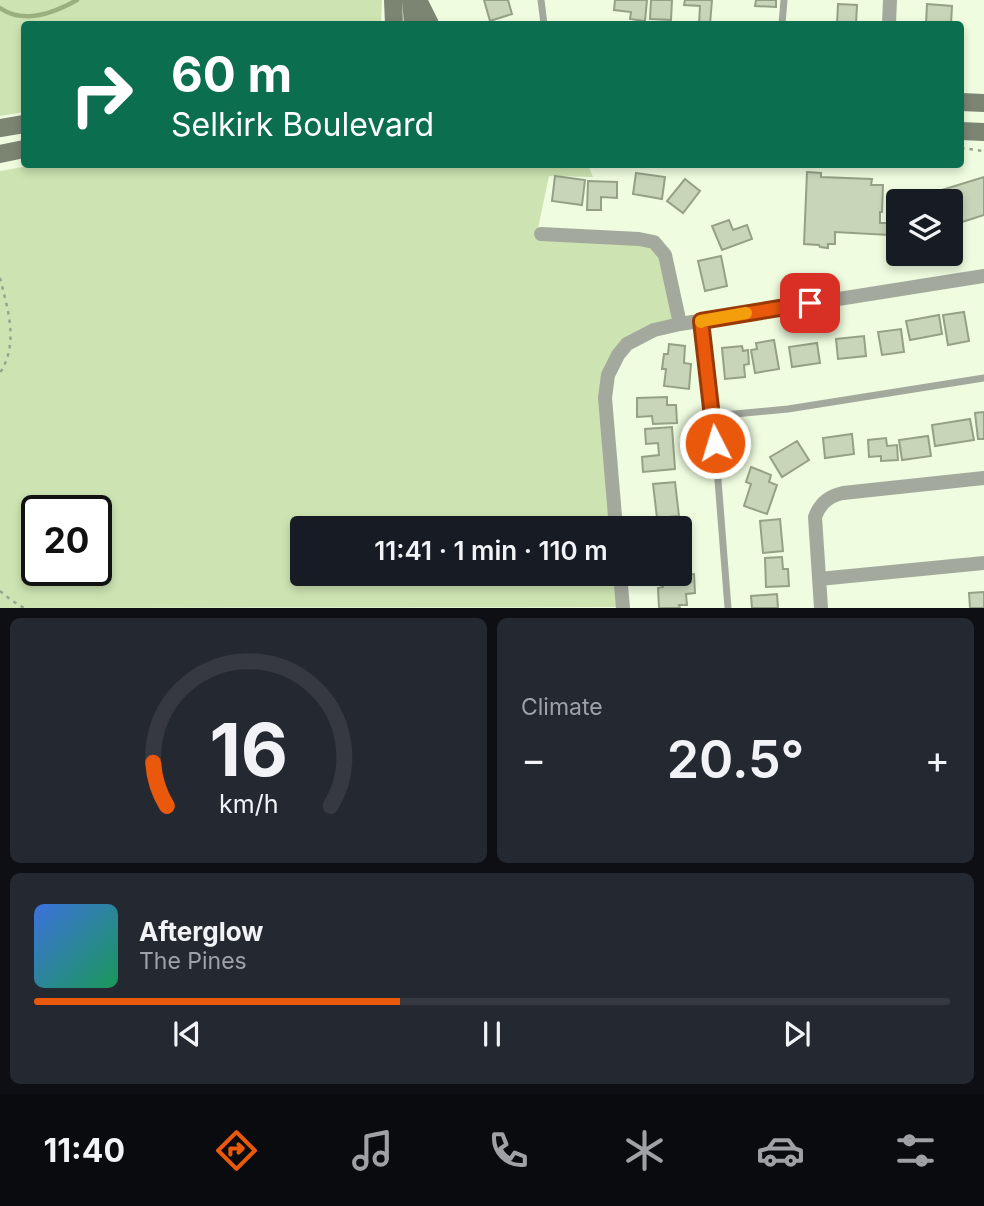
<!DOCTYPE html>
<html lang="en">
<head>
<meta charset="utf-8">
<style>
  :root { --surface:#171b24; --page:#242831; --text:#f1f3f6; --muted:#9ea1a6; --line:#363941; --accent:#ea580c }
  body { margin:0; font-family:Inter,sans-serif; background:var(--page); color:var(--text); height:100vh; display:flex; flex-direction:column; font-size:26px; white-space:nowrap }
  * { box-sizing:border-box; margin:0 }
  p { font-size:23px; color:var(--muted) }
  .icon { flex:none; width:38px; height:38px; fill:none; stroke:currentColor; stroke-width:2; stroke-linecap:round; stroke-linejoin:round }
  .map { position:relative; height:608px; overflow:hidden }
  .side { display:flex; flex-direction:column; gap:10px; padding:10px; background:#0d0f14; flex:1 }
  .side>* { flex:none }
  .hud { position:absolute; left:21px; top:21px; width:943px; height:147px; border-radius:7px; box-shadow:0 4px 10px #0003; background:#0b6e4f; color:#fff; overflow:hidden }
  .tools { position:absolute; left:886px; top:189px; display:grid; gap:14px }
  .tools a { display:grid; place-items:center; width:77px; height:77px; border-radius:7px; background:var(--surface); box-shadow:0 4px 10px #0003; font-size:35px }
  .speed { position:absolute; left:21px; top:495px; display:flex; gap:14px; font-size:35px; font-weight:700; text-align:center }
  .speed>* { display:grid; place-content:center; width:91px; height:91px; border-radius:50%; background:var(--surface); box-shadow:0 4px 10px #0003; line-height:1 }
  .speed .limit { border:4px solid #111; border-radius:10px; background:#fff; color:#111 }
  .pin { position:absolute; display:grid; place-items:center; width:60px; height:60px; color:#fff; margin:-30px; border-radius:14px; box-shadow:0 4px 10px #0006 }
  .me { position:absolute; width:77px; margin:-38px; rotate:355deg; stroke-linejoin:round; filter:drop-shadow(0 0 5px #0008) }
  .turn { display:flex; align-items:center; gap:24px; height:147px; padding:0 35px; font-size:32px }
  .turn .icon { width:91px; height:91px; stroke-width:2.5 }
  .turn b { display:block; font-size:49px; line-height:60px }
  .big { font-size:52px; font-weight:600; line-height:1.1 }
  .side .tile { flex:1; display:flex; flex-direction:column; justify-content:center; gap:10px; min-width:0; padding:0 24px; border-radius:10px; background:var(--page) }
  .side .dial { align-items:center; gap:0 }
  .dial svg { height:182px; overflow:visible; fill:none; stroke:var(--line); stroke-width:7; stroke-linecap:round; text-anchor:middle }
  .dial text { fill:var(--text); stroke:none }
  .song { display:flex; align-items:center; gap:21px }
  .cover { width:84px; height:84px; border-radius:10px; background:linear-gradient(135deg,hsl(220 70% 55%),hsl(150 70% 35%)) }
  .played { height:7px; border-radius:4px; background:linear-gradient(90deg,var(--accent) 40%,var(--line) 40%) }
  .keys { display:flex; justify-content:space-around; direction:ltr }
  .heat { display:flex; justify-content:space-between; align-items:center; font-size:38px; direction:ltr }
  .side .tiles { flex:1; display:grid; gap:10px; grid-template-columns:1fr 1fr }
  .tile:last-child { grid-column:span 2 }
  .trip { position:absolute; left:290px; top:516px; width:402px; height:70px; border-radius:7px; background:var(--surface); box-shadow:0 4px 10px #0003; font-weight:600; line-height:70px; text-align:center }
  .dock { display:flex; height:112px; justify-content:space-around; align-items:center; background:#090b0e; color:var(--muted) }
  .dock .icon { width:49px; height:49px }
  .dock .selected { color:var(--accent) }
  .dock b { font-size:32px; color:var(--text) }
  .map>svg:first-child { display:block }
  .green { fill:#cde4b2; fill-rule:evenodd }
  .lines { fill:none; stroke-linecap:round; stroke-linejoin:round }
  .stream { stroke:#9ab07f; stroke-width:4.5 }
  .building { fill:#c8d5b8; stroke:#94a186; stroke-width:2 }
  .path { stroke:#99a38e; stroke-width:2.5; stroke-dasharray:3.5 5; stroke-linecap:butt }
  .lane { stroke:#a4a99d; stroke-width:7 }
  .street { stroke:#a4a99d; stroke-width:14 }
  .secondary { stroke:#7c8472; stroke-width:18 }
  .route-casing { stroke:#983908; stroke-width:18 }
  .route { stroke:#ea580c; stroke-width:12 }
  .slow { stroke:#f59e0b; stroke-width:12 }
</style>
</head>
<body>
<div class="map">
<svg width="984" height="608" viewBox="0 0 984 608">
  <rect width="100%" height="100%" fill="#effcdf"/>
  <!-- green -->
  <path class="green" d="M 0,0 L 382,0 L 381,24 L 24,24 L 24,112 L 0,116 Z
    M 40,164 L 588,165 L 593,177 L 549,176 L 537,233 L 654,242 L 680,324 L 640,336 L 608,375 L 616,528 L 303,528 L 303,574 L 620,574 L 623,607 L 0,608 L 0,171 ZM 37,511 L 96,511 L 96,570 L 37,570 Z"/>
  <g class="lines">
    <!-- stream -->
    <path class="stream" d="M 0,8 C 23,24 54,13 77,0"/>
  </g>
  <!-- building -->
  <path class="building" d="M 484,0 L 508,0 L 512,14 L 490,21 Z
    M 615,0 L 647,0 L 645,21 L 630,19 L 631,12 L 614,10 Z
    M 651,0 L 672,0 L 671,20 L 650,19 Z
    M 685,0 L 712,0 L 710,24 L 699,24 L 700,6 L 684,5 Z
    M 756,0 L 776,0 L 776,7 L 755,6 Z
    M 838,4 L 857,5 L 856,24 L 837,24 Z
    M 927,4 L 952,6 L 951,24 L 926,24 Z
    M 807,172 L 821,173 L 821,177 L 872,179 L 871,185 L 883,185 L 882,212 L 880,212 L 880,223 L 890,223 L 889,235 L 835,232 L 835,244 L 828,244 L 828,248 L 820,247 L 819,245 L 804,244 Z
    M 636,173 L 665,177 L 662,199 L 633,194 Z
    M 555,176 L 585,180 L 582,205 L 552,201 Z
    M 984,177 L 984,215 L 953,225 L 950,215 L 950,201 L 946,201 L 942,190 Z
    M 685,179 L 700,191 L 683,213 L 667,201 Z
    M 588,181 L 617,182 L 617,198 L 601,197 L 601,210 L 587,210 Z
    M 729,220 L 733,230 L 747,225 L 752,239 L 722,250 L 712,226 Z
    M 721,256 L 727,286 L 705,291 L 698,261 Z
    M 964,312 L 969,341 L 948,345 L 943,315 Z
    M 939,315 L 942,334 L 910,340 L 906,321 Z
    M 901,329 L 904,352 L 882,355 L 878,332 Z
    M 864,336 L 866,356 L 838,359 L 836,339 Z
    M 774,340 L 779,369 L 755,373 L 751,350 L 757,349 L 756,343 Z
    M 817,343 L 820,363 L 792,367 L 789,347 Z
    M 669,344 L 685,346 L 684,363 L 691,364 L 689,389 L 664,386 L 666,369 L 662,369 L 664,354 L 668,354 Z
    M 742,346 L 743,351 L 748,350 L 749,364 L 744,365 L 745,377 L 725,379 L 722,348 Z
    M 667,397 L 667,405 L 676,405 L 677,423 L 653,424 L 652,416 L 637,417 L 637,398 Z
    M 984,412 L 984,439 L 978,439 L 975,413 Z
    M 970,419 L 974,440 L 935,446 L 932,425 Z
    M 672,427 L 675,469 L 643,472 L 642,457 L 659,455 L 658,443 L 646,444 L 645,429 Z
    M 852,434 L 854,454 L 825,458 L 823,438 Z
    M 928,436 L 931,456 L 902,460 L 899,440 Z
    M 886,438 L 887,446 L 897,445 L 898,460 L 881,461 L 881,456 L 869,457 L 868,440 Z
    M 797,441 L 809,460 L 782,477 L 770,457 Z
    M 751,467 L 771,475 L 769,482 L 777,485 L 767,514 L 744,506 L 751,484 L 746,482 Z
    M 675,482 L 679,516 L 657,518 L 653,484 Z
    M 780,519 L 783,551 L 763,553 L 760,521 Z
    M 689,522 L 691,548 L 681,549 L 681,528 L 658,528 L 658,525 Z
    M 782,557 L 783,569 L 788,569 L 789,586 L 766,587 L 765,558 Z
    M 694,574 L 695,593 L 686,594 L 687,605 L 679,605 L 680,608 L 659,608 L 658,588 L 663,587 L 662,577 Z
    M 984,592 L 984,608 L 970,608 L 969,593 Z
    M 777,594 L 778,608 L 752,608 L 751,596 Z"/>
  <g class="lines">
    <!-- path -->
    <path class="path" d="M 961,148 L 984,151
      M 0,278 C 8,310 19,343 0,373
      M 0,591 L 11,600 L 24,608"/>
    <!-- lane -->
    <path class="lane" d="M 541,0 L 544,24
      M 782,24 L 784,0
      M 701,321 L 713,416 L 728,608
      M 713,416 L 788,409 L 984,378"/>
    <!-- street -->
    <path class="street" d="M 889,24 L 890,0
      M 541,234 L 639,239 L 654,242 L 665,255 L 680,324
      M 616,528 L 605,398 L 608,375 L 618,355 L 627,344 L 654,330 L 680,324 L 984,276
      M 620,574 L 623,608
      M 819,579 L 984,563
      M 821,608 L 815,517 C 820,503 829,496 843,493 L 984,478"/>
    <!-- secondary -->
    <path class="secondary" d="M 393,0 L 394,24
      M 411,0 L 413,24
      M 418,0 L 430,24
      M 961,102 L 984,103
      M 0,128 L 24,124
      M 961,131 L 984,132
      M 0,154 L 24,149"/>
  </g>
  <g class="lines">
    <!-- route casing -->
    <g class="route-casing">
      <path id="route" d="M 715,443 L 701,321 L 810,303"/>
    </g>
    <!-- route -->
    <use href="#route" class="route"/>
    <!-- slow -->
    <path class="slow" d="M 701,322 L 701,321 L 746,313"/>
  </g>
</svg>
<div class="tools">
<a><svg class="icon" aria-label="layers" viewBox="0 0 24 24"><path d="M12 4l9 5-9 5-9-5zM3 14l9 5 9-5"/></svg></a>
</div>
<div class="speed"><div class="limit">20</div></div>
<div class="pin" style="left:810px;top:303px;background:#d93025"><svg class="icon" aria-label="arrive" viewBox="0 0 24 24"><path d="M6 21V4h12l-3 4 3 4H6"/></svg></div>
<svg class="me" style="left:715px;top:443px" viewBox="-20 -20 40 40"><circle r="17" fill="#ea580c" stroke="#fff" stroke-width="3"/><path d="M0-11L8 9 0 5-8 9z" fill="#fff"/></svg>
<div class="trip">11:41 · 1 min · 110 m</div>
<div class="hud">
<div class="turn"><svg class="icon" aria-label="right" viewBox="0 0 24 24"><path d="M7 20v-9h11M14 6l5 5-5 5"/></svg><div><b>60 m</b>Selkirk Boulevard</div></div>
</div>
</div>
<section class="side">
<div class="tiles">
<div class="tile dial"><svg viewBox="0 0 100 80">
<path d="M14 69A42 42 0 1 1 86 69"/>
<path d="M14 69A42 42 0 0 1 8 50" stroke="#ea580c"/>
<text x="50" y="56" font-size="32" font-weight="700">16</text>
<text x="50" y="72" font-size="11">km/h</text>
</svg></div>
<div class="tile"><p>Climate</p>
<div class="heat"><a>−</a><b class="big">20.5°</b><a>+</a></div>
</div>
<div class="tile">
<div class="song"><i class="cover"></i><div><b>Afterglow</b><p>The Pines</p></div></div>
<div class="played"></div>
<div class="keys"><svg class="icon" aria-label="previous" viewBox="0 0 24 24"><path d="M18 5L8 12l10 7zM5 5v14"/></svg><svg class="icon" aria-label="pause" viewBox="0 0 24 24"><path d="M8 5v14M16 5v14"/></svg><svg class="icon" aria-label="next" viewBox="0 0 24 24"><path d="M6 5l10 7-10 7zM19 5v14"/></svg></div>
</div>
</div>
</section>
<nav class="dock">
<b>11:40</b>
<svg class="icon selected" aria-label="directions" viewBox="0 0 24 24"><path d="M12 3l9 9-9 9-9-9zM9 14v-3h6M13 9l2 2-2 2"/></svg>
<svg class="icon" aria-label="music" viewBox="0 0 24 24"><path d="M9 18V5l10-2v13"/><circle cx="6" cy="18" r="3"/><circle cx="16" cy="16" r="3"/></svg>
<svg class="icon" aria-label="phone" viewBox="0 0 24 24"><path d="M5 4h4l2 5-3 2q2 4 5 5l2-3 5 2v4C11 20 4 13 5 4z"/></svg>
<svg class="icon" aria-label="climate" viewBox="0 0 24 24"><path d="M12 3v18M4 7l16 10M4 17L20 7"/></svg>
<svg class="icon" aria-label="car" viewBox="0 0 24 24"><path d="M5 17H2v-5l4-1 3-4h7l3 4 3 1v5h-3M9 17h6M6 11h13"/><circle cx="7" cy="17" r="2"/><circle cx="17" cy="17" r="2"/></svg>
<svg class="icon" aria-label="filters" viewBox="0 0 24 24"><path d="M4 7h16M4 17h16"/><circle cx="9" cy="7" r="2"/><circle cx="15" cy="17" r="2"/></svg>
</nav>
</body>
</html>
